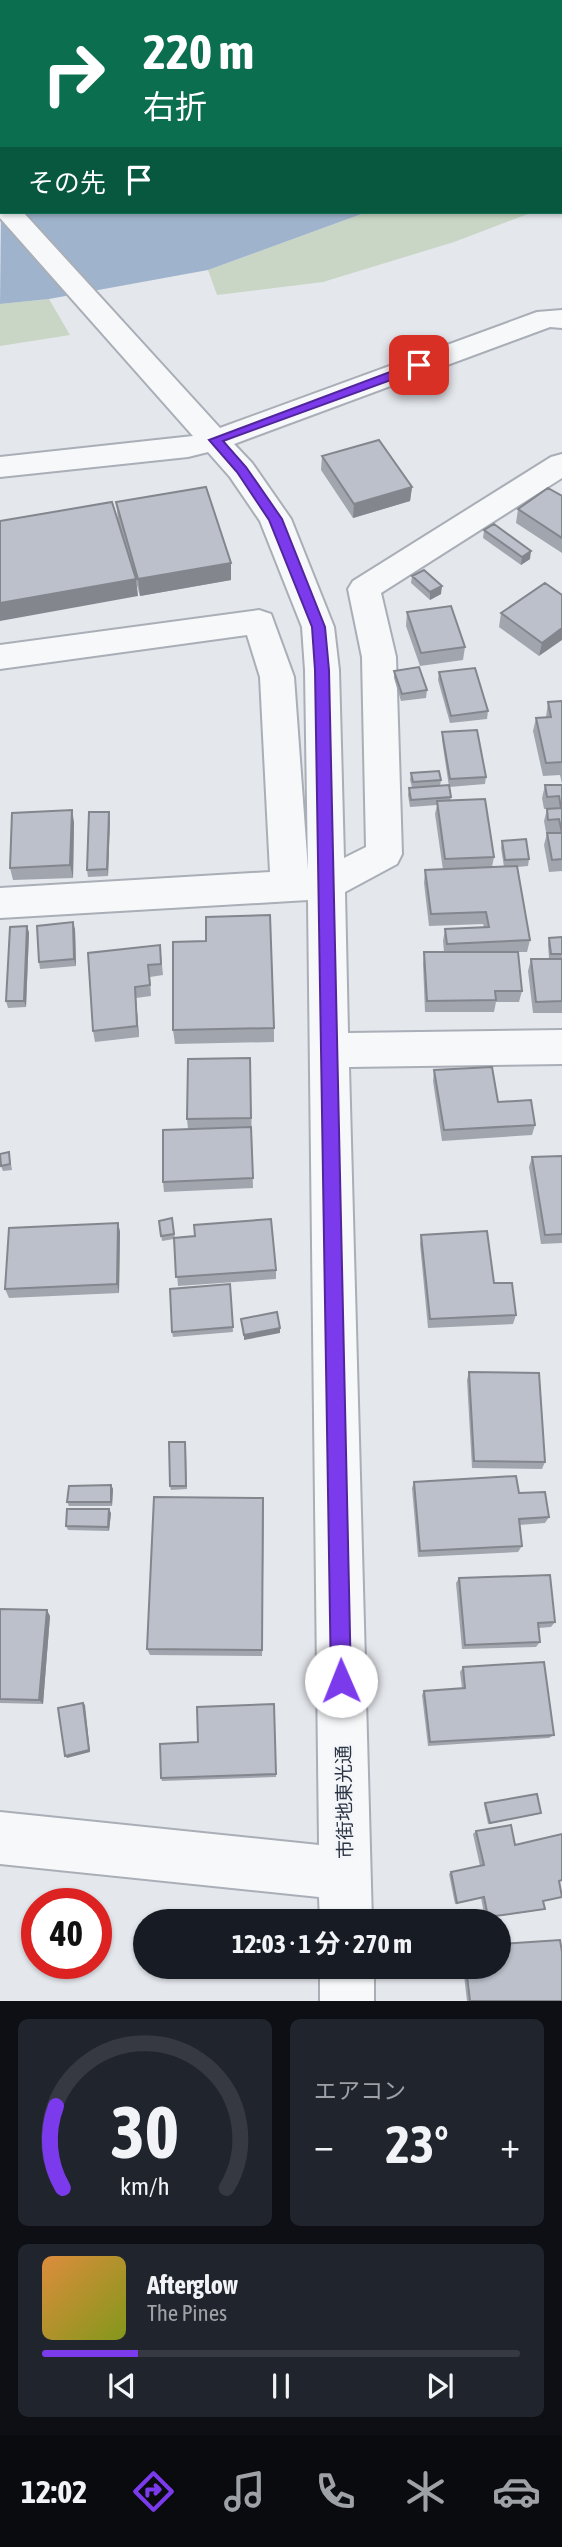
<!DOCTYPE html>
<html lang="ja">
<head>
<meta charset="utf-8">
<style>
  :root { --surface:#171b24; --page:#20242c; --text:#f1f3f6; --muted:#9ea1a6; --line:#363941; --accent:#7c3aed }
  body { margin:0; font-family:"Asap Condensed","Noto Sans JP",sans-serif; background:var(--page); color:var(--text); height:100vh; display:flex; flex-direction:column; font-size:26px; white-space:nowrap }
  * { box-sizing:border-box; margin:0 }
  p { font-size:23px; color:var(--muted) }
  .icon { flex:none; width:38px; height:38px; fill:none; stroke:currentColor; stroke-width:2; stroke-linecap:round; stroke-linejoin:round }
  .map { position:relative; height:2001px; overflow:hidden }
  .sheet { display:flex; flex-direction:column; gap:18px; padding:18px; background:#0d0f14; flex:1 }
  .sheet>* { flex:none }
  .guide { position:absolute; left:0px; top:0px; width:564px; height:214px; box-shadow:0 2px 5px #0004; background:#0b6e4f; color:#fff; overflow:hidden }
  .speed { position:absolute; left:21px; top:1888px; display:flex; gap:14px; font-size:35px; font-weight:700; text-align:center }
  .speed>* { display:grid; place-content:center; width:91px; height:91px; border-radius:50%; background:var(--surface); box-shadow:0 2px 5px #0004; line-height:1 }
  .speed .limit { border:10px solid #d22; background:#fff; color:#111 }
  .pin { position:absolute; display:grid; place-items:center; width:60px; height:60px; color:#fff; margin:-30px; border-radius:14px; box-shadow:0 4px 10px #0006 }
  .me { position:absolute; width:77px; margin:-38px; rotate:359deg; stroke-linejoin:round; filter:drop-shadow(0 0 5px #0008) }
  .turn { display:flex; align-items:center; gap:24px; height:147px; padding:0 28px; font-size:32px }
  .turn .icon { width:91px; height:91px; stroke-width:2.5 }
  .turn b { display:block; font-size:49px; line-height:60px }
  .then { display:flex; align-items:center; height:66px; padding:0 28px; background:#0003; gap:14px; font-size:26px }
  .big { font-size:52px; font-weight:700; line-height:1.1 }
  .sheet .tile { flex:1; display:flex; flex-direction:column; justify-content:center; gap:10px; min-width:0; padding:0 24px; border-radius:10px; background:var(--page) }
  .sheet .dial { align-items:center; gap:0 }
  .dial svg { height:182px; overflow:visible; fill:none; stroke:var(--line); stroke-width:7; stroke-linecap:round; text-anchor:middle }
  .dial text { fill:var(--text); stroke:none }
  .song { display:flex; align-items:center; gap:21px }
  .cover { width:84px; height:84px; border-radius:10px; background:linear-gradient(135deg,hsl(30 70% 55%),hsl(70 70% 35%)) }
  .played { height:7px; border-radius:4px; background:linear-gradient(90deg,var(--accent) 20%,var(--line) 20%) }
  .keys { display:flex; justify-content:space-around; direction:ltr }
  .heat { display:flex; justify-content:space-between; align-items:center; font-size:38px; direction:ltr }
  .sheet .tiles { flex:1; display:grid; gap:18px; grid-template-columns:1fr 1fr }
  .tile:last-child { grid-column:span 2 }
  .trip { position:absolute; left:133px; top:1909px; width:378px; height:70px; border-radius:35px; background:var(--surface); box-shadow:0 2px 5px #0004; font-weight:700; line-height:70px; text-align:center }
  .tab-bar { display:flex; height:112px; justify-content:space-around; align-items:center; background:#090b0e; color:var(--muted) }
  .tab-bar .icon { width:49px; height:49px }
  .tab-bar .on { color:var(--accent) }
  .tab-bar b { font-size:32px; color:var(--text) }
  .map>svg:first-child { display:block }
  .green { fill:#c9d6c5 }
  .water { fill:#9fb4cc }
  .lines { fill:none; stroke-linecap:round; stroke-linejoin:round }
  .minor-casing { stroke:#a9aeb7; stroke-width:4 }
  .minor { fill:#f7f8fa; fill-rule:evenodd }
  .rail { stroke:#7d8696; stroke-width:3.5; stroke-dasharray:2.5 5; stroke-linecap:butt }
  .wall { fill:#a1a5ae }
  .shaded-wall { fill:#83868d }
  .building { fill:#bbc0ca; stroke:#83868d; stroke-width:2 }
  .route { fill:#7c3aed; stroke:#51269a; stroke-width:2 }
  .labels { text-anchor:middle; stroke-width:6; stroke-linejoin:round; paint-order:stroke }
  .street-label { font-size:19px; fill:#2b3445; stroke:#f4f6f9 }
</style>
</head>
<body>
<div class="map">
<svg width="562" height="2001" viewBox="0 0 562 2001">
  <rect width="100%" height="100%" fill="#e4e7ec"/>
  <!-- green -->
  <path class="green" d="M 367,212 L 533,212 L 454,242 L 323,282 L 217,295 L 208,270 Z
    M 49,299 L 70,335 L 0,346 L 0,304 Z"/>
  <!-- water -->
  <path class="water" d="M 2,132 L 2,212 L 367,212 L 208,270 L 49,299 L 0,304 Z"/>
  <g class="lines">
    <!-- minor casing -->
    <g class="minor-casing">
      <path id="minor" d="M 0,206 L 2,212 L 23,212 L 220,428 L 537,312 L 562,310 L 562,328 L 550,327 L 234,444 L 252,463 L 291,519 L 334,627 L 339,670 L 344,858 L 366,847 L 362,657 L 348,589 L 353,581 L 551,457 L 562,454 L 562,478 L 381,593 L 396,657 L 402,854 L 397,864 L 345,892 L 348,1033 L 562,1030 L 562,1064 L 349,1067 L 372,1922 L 320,1922 L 319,1897 L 0,1864 L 0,1812 L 319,1845 L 308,900 L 0,918 L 0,888 L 270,872 L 260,677 L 247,635 L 0,669 L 0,645 L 259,610 L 271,614 L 294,677 L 308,870 L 305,670 L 302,627 L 260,521 L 230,477 L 208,452 L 188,457 L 0,477 L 0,457 L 193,436 L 0,218 Z
        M 320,1967 L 374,1967 L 374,2001 L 320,2001 Z"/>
    </g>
    <!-- minor -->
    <use href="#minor" class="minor"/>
    <!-- rail -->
    <path class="rail" d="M 359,0 L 362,2
      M 452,0 L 455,2"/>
  </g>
  <!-- wall -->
  <path class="wall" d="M 322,456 L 412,487 L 410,501 L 353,518 L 321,470 Z
    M 562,496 L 562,553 L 516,523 L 518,509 Z
    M 116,502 L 231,580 L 140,596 L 136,582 L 138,596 L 118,519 Z
    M 484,530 L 530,559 L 521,565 L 483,538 Z
    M 412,576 L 441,594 L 430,600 L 411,583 Z
    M 562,595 L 539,656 L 499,627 L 501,613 Z
    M 407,612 L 465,647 L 463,660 L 420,666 L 406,626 Z
    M 394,671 L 427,690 L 426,698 L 401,701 L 394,678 Z
    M 439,672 L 488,711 L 487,719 L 450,723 L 438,680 Z
    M 562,701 L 562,784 L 560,775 L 543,776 L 533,731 L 536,718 L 546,717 L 548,702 Z
    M 442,732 L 486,777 L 485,784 L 449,787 L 442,740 Z
    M 411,773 L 441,780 L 440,786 L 451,797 L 450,801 L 494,857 L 492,867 L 504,867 L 501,848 L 502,841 L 529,859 L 528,866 L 517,867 L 530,940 L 527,952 L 518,952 L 522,991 L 519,1002 L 496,1002 L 494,1012 L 425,1012 L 423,964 L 424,952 L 444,952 L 443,941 L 445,929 L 484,927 L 483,924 L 429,926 L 424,883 L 425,870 L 443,870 L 435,814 L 437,805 L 410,807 L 408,795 L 409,788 L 412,787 L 410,780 Z
    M 545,785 L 562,785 L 562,871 L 549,872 L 544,845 L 547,833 L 556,833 L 556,832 L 546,832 L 544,821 L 547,809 L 544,809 L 542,798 Z
    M 110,819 L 108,876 L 88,877 L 87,870 Z
    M 74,822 L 73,878 L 13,880 L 10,868 Z
    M 27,926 L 29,933 L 26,1007 L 8,1008 L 6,1001 Z
    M 75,929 L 76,966 L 40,969 L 39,962 Z
    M 562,937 L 562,1013 L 533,1013 L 528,971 L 531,959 L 549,959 L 548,944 L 549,938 Z
    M 206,941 L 274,1028 L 274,1042 L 175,1044 L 173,1030 Z
    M 160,945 L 163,975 L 150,977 L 151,996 L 136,998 L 139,1037 L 95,1042 L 93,1031 Z
    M 250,1058 L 253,1188 L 164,1192 L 163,1182 L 188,1129 L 187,1119 Z
    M 434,1070 L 498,1102 L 535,1125 L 532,1135 L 442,1141 L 433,1081 Z
    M 9,1152 L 12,1170 L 3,1171 L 1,1166 Z
    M 562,1156 L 562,1243 L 541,1244 L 529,1167 L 532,1157 Z
    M 172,1218 L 175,1238 L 276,1270 L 276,1279 L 178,1286 L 174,1239 L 162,1241 L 159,1221 Z
    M 118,1223 L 120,1232 L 119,1293 L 9,1298 L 5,1289 Z
    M 421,1235 L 494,1283 L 516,1315 L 513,1324 L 428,1328 L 420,1244 Z
    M 230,1284 L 233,1332 L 173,1337 L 172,1332 Z
    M 469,1372 L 545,1462 L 542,1469 L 472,1468 L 467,1380 Z
    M 186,1446 L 187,1489 L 171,1490 L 170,1486 Z
    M 414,1482 L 519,1493 L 549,1517 L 545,1523 L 519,1525 L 522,1546 L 518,1552 L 418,1557 L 412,1488 Z
    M 111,1485 L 113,1489 L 112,1506 L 69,1506 L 67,1502 Z
    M 264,1506 L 262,1656 L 150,1655 L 147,1649 Z
    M 111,1513 L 109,1531 L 68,1530 L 66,1526 Z
    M 459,1578 L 555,1622 L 551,1627 L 538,1628 L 540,1642 L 536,1647 L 462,1649 L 456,1583 Z
    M 0,1609 L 50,1616 L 43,1704 L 0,1703 Z
    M 463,1667 L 554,1735 L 549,1738 L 428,1746 L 422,1695 L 424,1691 L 462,1688 L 460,1672 Z
    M 274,1704 L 276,1777 L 162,1781 L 161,1778 L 198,1742 Z
    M 485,1803 L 541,1813 L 539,1814 L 488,1824 L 484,1804 Z
    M 476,1831 L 515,1845 L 562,1834 L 562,1881 L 560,1881 L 543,1901 L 541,1910 L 485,1918 L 481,1898 L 455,1904 L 449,1874 L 451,1872 L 480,1866 L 473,1834 Z
    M 463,1967 L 499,1967 L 562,2001 L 467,2001 Z"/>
  <!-- shaded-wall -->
  <path class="shaded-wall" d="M 412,487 L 410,501 L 353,518 L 354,504 Z
    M 531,551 L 530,559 L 521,565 L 522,557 Z
    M 231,563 L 231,580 L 140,596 L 138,579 Z
    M 136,579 L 138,596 L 0,621 L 0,603 Z
    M 442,586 L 441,594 L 430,600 L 430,592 Z
    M 562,628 L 562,640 L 539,656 L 542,643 Z
    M 72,810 L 74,822 L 73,878 L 70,865 Z
    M 109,812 L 110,819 L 108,876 L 107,869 Z
    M 73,922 L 75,929 L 76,966 L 74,959 Z
    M 27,926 L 29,933 L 26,1007 L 24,1001 Z
    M 135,987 L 136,998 L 139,1037 L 137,1026 Z
    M 118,1223 L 120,1232 L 119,1293 L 117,1284 Z
    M 280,1328 L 280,1333 L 244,1340 L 244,1335 Z
    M 111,1485 L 113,1489 L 112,1506 L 111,1502 Z
    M 109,1509 L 111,1513 L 109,1531 L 108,1527 Z
    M 47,1610 L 50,1616 L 43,1704 L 39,1700 Z
    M 83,1703 L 85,1705 L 90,1752 L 67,1758 L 65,1756 Z"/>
  <!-- building -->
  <path class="building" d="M 379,440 L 412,487 L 354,504 L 322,456 Z
    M 206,487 L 231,563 L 138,579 L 116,502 Z
    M 548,488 L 562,496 L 562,538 L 518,509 Z
    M 112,502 L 136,579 L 0,603 L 0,521 Z
    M 494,524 L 531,551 L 522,557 L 484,530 Z
    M 424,570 L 442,586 L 430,592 L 412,576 Z
    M 545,583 L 562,595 L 562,628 L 542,643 L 501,613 Z
    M 451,606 L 465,647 L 421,653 L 407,612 Z
    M 419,667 L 427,690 L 402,694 L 394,671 Z
    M 475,668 L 488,711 L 451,716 L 439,672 Z
    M 562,701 L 562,762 L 546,763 L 536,718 L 551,717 L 548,702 Z
    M 477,730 L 486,777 L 450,779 L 442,732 Z
    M 439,771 L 441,780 L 413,782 L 411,773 Z
    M 449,785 L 451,797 L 411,800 L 409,788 Z
    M 545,785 L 562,785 L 562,859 L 552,860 L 547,833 L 562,833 L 559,819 L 548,820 L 547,809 L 561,808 L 559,796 L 547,797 Z
    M 485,799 L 494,857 L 445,859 L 437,801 Z
    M 72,810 L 70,865 L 10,868 L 12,813 Z
    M 89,812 L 109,812 L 107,869 L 87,870 Z
    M 526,839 L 529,859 L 505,860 L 502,841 Z
    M 517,866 L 530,940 L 447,944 L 445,929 L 489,927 L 486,912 L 431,914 L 425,870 Z
    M 270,915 L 274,1028 L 173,1030 L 173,942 L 206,941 L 206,917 Z
    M 73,922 L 74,959 L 39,962 L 37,926 Z
    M 27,926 L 24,1001 L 6,1001 L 10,927 Z
    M 562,937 L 562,954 L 551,954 L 549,938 Z
    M 160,945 L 161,964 L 148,965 L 150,985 L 135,987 L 137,1026 L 93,1031 L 88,953 Z
    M 424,952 L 518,952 L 522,991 L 495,991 L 496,1000 L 427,1001 Z
    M 531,959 L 562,959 L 562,1001 L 536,1002 Z
    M 250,1058 L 251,1118 L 187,1119 L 188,1059 Z
    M 492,1067 L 498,1102 L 531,1100 L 535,1125 L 444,1130 L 434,1070 Z
    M 251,1127 L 253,1178 L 163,1182 L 163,1130 Z
    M 9,1152 L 10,1164 L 1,1166 L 0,1154 Z
    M 562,1156 L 562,1234 L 545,1235 L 532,1157 Z
    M 172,1218 L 174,1234 L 161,1236 L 159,1221 Z
    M 271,1219 L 276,1270 L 176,1277 L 174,1238 L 195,1236 L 194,1225 Z
    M 118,1223 L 117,1284 L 5,1289 L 9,1228 Z
    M 487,1231 L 494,1283 L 512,1283 L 516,1315 L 430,1319 L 421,1235 Z
    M 230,1284 L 233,1327 L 172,1332 L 170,1289 Z
    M 277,1312 L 280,1328 L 244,1335 L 241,1319 Z
    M 469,1372 L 539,1373 L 545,1462 L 474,1461 Z
    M 169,1442 L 185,1442 L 186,1486 L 170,1486 Z
    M 516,1476 L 519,1493 L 545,1492 L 549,1517 L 519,1519 L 522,1546 L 420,1551 L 414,1482 Z
    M 111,1485 L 111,1502 L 67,1502 L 69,1486 Z
    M 154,1497 L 263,1498 L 262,1650 L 147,1649 Z
    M 67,1509 L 109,1509 L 108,1527 L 66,1526 Z
    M 550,1575 L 555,1622 L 538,1623 L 540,1642 L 465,1645 L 459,1578 Z
    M 0,1609 L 47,1610 L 39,1700 L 0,1699 Z
    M 544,1662 L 554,1735 L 430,1742 L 424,1691 L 465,1688 L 463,1667 Z
    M 83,1703 L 89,1750 L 65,1756 L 58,1708 Z
    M 274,1704 L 276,1774 L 161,1778 L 160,1744 L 198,1742 L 197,1707 Z
    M 537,1794 L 541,1813 L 490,1823 L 485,1803 Z
    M 511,1825 L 515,1845 L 562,1834 L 562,1880 L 559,1881 L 562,1897 L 543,1901 L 545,1909 L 488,1917 L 484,1897 L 457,1903 L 451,1872 L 484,1865 L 476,1831 Z
    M 560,1940 L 562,1952 L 562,2001 L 470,2001 L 466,1967 L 499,1967 L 499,1944 Z"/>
  <!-- route -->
  <path class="route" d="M 419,361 L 425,365 L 424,368 L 223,441 L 246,467 L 282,519 L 325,627 L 329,670 L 351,1681 L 348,1689 L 341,1692 L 334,1689 L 331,1681 L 315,670 L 312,627 L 269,520 L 237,472 L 209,440 Z"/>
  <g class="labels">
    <!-- street labels -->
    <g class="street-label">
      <text transform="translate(344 1802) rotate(-91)" y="7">市街地東光通</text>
    </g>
  </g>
</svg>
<div class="speed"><div class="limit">40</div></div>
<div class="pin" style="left:419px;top:365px;background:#d93025"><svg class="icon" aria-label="arrive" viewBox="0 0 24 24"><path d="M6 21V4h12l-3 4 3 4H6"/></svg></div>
<svg class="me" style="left:341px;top:1681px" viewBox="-20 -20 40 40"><circle r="19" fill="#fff"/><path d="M0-13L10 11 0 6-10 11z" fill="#7c3aed"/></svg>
<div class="trip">12:03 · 1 分 · 270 m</div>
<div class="guide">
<div class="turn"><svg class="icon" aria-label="right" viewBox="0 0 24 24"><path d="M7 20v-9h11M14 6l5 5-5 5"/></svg><div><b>220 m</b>右折</div></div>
<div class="then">その先<svg class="icon" aria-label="arrive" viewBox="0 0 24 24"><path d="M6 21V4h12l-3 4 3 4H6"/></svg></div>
</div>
</div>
<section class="sheet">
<div class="tiles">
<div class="tile dial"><svg viewBox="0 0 100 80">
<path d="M14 69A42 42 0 1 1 86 69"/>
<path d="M14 69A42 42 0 0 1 11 33" stroke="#7c3aed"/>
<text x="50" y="56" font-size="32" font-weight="700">30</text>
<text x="50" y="72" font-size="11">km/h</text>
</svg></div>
<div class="tile"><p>エアコン</p>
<div class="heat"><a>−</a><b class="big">23°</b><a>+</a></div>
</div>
<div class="tile">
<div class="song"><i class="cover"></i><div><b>Afterglow</b><p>The Pines</p></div></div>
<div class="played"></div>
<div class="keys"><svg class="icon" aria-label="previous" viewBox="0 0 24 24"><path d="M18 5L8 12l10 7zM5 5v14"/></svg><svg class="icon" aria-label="pause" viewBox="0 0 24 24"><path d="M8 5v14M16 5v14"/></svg><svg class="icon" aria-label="next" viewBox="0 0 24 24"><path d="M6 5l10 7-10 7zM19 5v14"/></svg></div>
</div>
</div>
</section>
<nav class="tab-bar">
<b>12:02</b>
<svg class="icon on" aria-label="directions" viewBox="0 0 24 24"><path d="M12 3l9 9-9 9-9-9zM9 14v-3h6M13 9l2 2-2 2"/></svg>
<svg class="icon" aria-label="music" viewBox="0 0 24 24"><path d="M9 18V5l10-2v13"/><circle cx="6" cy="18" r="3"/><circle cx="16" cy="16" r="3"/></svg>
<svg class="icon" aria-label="phone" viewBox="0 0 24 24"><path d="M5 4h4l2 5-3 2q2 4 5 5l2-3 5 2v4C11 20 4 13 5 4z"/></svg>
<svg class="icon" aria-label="climate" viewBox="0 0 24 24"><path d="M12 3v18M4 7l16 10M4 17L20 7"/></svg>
<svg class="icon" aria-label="car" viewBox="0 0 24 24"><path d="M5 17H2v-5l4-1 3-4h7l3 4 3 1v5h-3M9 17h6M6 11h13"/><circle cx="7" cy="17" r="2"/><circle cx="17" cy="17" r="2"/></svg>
</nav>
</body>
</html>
